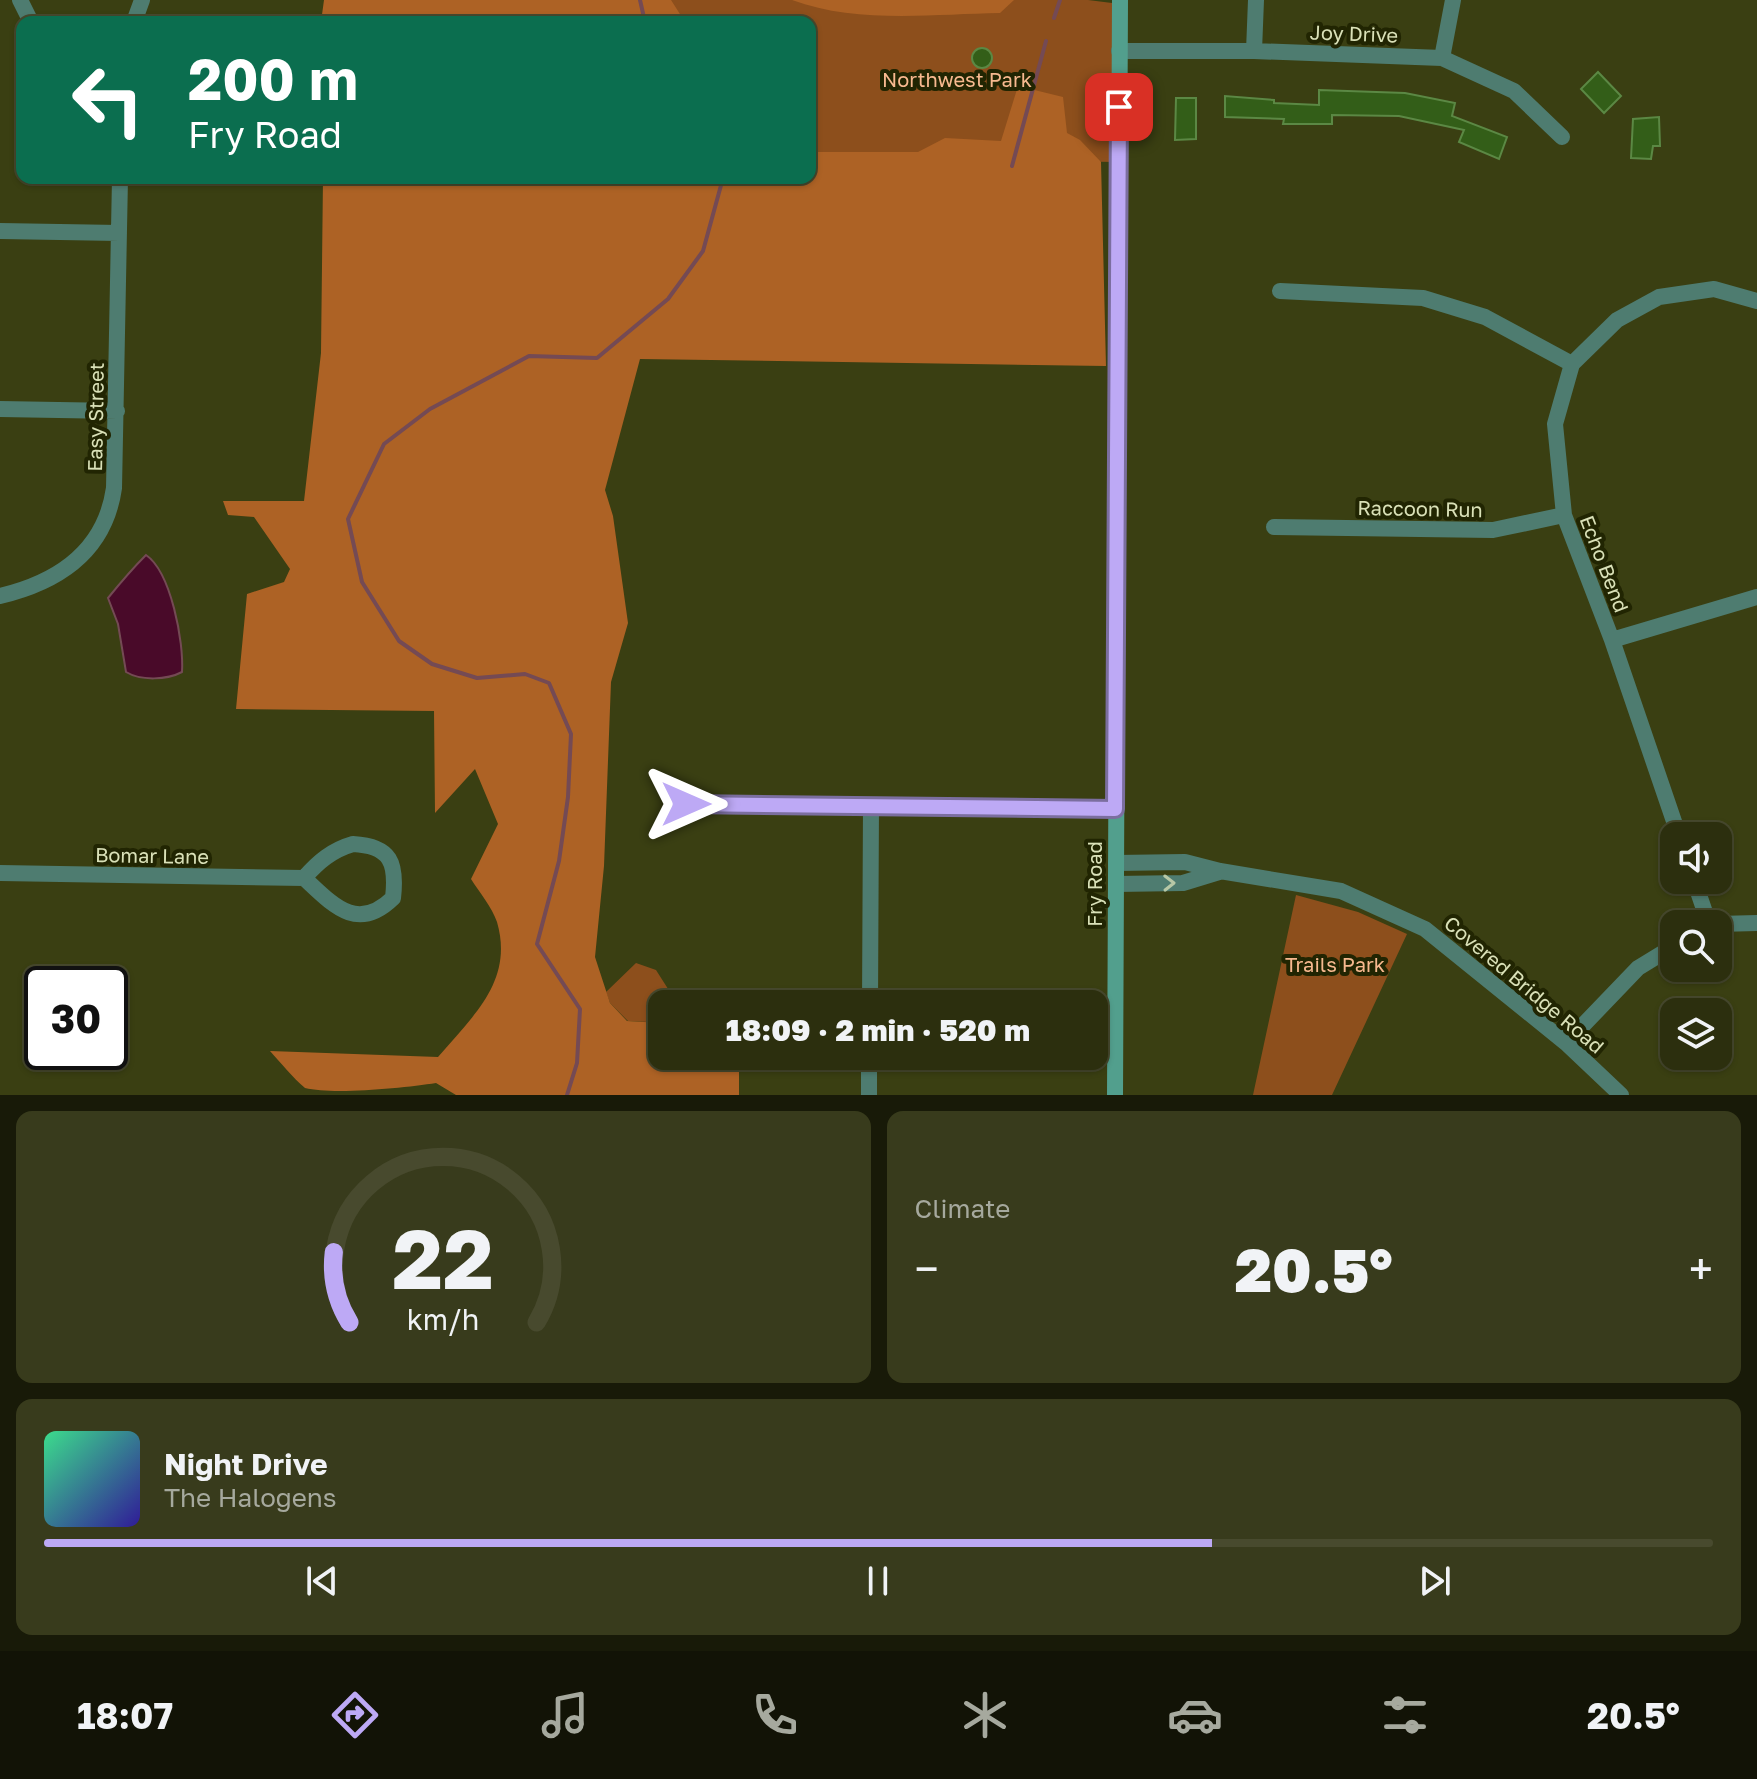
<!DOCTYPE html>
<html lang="en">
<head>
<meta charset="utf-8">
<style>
  :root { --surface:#2c2f0e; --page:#383b1c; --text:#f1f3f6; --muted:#a6a99e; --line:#484a2e; --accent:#bda9f5 }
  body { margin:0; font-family:"Golos Text",sans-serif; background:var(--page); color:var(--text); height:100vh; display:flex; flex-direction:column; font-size:30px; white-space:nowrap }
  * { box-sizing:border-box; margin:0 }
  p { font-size:26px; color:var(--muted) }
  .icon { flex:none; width:44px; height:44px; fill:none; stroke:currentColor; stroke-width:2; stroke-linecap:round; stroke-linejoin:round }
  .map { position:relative; height:1095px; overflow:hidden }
  .panel { display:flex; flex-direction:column; gap:16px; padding:16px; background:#181a08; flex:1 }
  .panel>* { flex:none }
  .hud { position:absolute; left:16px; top:16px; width:800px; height:168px; border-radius:16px; box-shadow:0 2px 6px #0004,0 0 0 2px var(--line); background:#0b6e4f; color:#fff; overflow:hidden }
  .controls { position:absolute; left:1660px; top:822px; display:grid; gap:16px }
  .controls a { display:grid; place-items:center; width:72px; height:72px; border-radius:16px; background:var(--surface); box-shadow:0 2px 6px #0004,0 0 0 2px var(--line); font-size:40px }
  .speed { position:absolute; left:24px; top:966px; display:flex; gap:16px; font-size:40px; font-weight:700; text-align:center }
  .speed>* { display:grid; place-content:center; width:104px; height:104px; border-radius:50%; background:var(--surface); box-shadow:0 2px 6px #0004,0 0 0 2px var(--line); line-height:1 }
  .speed .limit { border:4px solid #111; border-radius:12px; background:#fff; color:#111 }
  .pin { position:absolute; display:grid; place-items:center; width:68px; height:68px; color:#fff; margin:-34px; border-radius:16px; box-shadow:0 4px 12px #0006 }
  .me { position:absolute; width:88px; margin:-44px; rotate:90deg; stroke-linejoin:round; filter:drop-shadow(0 0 6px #0008) }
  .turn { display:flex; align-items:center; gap:28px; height:168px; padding:0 40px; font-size:36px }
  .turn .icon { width:104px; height:104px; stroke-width:2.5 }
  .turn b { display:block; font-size:56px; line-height:68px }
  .big { font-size:60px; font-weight:800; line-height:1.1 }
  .panel .tile { flex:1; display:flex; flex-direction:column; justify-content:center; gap:12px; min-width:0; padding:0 28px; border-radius:16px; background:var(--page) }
  .panel .dial { align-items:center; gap:0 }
  .dial svg { height:208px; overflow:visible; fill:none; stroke:var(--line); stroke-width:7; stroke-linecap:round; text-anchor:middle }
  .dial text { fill:var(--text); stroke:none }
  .song { display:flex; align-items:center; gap:24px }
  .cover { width:96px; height:96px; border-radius:12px; background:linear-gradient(135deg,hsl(150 70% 55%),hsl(250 70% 35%)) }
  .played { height:8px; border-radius:4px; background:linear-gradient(90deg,var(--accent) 70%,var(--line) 70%) }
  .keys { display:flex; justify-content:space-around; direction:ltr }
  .heat { display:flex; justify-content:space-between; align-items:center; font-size:44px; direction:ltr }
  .panel .tiles { flex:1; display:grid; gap:16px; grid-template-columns:1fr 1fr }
  .tile:last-child { grid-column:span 2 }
  .trip { position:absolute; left:648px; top:990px; width:460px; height:80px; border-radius:16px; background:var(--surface); box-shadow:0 2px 6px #0004,0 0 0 2px var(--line); font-weight:800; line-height:80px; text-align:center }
  .dock { display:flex; height:128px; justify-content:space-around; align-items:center; background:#121306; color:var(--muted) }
  .dock .icon { width:56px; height:56px }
  .dock .active { color:var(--accent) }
  .dock b { font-size:36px; color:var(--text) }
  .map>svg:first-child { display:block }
  .green { fill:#8d4f1c }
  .forest { fill:#ad6225 }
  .water { fill:#490a29; stroke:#744a54; stroke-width:2 }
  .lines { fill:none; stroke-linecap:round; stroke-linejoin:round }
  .stream { stroke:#744a54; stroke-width:4 }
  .building { fill:#335e18; stroke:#5b8844; stroke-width:2 }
  .street { stroke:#4e7c70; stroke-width:16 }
  .secondary { stroke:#529f8d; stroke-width:16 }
  .oneway { stroke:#b7c8a6 }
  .route-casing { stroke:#7b6e9f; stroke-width:20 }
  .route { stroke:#bda9f5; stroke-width:14 }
  .labels { text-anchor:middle; stroke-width:8; stroke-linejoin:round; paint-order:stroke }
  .street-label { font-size:20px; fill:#dae1b8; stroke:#212502 }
  .park-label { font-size:20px; fill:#f7b98f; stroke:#212502 }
</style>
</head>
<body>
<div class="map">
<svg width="1757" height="1095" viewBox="0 0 1757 1095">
  <rect width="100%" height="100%" fill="#3a3f12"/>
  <!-- green -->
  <path class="green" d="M 466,0 L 1088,0 L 1120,4 L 1118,162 L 810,158 L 810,22 L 464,22 Z
    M 1296,895 L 1358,912 L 1407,934 L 1332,1095 L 1253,1095 Z
    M 636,963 L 656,970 L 670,992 L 665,1004 L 648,1022 L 628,1021 L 610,1003 L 606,992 Z"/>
  <!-- forest -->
  <path class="forest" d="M 324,0 L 671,0 L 685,22 L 321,22 Z
    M 792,0 L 1014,0 L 1000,13 C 933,14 856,24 792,0 Z
    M 1018,86 L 1063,97 L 1067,133 L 1080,140 L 1101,162 L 1106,366 L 640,359 L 605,490 L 613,516 L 628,623 L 611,682 L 604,866 L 595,957 L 610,1003 L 627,1021 L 662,1023 L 662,1056 L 739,1056 L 739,1095 L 456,1095 L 436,1083 C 404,1088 333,1095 305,1088 C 293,1078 281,1063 270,1051 L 438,1057 C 473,1016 514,981 497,922 C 492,907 479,892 471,879 L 498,824 L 475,769 L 435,813 L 434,711 L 236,709 L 247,594 L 284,582 L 290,569 L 254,517 L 228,515 L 223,501 L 304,501 L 321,353 L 323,178 L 810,178 L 810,152 L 918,152 L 945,138 L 1001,141 Z"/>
  <!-- water -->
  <path class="water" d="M 146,555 C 171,572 184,642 182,672 C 167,680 141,681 126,672 L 118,624 L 108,598 C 121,582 132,569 146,555 Z"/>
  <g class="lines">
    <!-- stream -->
    <path class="stream" d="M 640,0 L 645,22
      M 1054,18 L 1060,0
      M 1012,166 L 1046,41
      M 567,1095 L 577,1063 L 580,1009 L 537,944 L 559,861 L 568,797 L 571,734 L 549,683 L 525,674 L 477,678 L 432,664 L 399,641 L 362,582 L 348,519 L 384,444 L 430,409 L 529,356 L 597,358 L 668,299 L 703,251 L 723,178"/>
  </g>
  <!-- building -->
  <path class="building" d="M972 58a10 10 0 1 1 20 0a10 10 0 1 1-20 0Z
    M 1598,72 L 1621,96 L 1604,113 L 1581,89 Z
    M 1319,90 L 1405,93 L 1455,103 L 1452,116 L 1507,137 L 1499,159 L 1459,142 L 1464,130 L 1399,116 L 1332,115 L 1332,124 L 1283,124 L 1284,119 L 1225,117 L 1225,96 L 1274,100 L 1274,103 L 1319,105 Z
    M 1176,98 L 1196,98 L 1196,139 L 1175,140 Z
    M 1659,117 L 1660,146 L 1653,146 L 1651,159 L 1631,158 L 1633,119 Z"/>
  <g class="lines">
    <!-- street -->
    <path class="street" d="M 20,0 L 31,22
      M 134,22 L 142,0
      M 1119,51 L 1254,51 L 1442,58 L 1514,91 L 1562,137
      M 1254,51 L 1256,0
      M 1442,58 L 1453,0
      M 0,231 L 119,233
      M 1280,291 L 1423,298 L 1485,317 L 1572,364
      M 0,409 L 117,411
      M 1274,527 L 1493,530 L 1564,515
      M 0,596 C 59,582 105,551 114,488 L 120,178
      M 1612,640 L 1757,597
      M 686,804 L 1115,809
      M 1679,836 L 1612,640 L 1564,515 L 1555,424 L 1572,364 L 1617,320 L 1659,297 L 1714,289 L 1757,301
      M 353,844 C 391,846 397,863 393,898 C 357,933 333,905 304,878 C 318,862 332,850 353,844 Z
      M 1116,863 L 1185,862 L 1220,871 L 1341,891 L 1425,929 L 1566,1043 L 1621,1095
      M 0,873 L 304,878
      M 1694,880 L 1709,924
      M 1116,884 L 1183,883 L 1219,872
      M 1718,924 L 1757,923
      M 870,1004 L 871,805
      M 1566,1043 L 1638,968 L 1674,946
      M 869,1095 L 869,1056"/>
    <!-- secondary -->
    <path class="secondary" d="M 1115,1095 L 1120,0"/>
  </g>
  <!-- one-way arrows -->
  <defs><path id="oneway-chevron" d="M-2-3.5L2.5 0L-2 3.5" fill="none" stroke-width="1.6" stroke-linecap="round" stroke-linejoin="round" transform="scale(2)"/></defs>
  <use class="oneway" href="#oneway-chevron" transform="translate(1169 883) rotate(-1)"/>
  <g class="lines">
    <!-- route casing -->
    <g class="route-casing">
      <path id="route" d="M 686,804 L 1115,809 L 1119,107"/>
    </g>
    <!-- route -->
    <use href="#route" class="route"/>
  </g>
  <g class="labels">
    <!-- street labels -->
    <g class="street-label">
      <text transform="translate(1354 34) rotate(2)" y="7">Joy Drive</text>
      <text transform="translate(96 417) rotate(-89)" y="7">Easy Street</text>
      <text transform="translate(1420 509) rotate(1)" y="7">Raccoon Run</text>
      <text transform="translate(1604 564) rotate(69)" y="7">Echo Bend</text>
      <text transform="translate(152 856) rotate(1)" y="7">Bomar Lane</text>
      <text transform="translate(1095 884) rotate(-90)" y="7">Fry Road</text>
      <text transform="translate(1524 985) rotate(40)" y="7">Covered Bridge Road</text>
    </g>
    <!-- park labels -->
    <g class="park-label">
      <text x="957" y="87">Northwest Park</text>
      <text x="1335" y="972">Trails Park</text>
    </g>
  </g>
</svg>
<div class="controls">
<a><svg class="icon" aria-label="sound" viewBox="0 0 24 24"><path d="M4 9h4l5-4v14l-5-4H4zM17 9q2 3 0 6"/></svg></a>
<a><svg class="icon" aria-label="search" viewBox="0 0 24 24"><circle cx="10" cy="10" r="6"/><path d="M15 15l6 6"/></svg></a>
<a><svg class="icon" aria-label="layers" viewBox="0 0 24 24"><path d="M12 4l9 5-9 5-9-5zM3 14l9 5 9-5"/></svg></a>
</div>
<div class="speed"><div class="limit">30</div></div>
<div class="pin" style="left:1119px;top:107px;background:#d93025"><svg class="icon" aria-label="arrive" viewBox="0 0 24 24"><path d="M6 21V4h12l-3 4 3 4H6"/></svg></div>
<svg class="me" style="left:686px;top:804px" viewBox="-20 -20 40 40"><path d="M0-17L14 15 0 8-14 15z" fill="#bda9f5" stroke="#fff" stroke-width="4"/></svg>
<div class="trip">18:09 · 2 min · 520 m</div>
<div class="hud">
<div class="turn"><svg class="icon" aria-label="left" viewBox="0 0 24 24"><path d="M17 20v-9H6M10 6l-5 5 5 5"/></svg><div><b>200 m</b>Fry Road</div></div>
</div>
</div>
<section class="panel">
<div class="tiles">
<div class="tile dial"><svg viewBox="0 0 100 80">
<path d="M14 69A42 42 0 1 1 86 69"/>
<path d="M14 69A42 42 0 0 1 8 42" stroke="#bda9f5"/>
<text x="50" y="56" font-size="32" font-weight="700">22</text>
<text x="50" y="72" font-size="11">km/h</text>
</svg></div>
<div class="tile"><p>Climate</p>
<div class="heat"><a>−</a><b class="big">20.5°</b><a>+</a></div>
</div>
<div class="tile">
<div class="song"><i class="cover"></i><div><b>Night Drive</b><p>The Halogens</p></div></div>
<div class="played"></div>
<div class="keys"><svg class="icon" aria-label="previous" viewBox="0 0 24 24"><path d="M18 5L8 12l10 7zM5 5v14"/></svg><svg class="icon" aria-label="pause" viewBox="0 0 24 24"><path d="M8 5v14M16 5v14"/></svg><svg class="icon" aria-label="next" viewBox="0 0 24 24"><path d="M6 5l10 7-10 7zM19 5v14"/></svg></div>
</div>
</div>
</section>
<nav class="dock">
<b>18:07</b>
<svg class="icon active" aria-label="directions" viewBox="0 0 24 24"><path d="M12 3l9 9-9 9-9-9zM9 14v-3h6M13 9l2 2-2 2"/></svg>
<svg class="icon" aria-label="music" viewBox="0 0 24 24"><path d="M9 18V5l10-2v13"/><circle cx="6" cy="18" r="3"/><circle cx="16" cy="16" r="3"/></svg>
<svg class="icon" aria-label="phone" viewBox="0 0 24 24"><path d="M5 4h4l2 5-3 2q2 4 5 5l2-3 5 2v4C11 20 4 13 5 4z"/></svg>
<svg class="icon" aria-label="climate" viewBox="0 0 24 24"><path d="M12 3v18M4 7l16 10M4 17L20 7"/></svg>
<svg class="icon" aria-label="car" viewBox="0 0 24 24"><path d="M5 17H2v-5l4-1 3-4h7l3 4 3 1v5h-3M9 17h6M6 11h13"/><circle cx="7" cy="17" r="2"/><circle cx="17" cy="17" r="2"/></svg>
<svg class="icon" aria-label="filters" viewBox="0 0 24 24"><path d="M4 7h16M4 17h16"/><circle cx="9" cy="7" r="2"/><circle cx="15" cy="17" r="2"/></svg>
<b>20.5°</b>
</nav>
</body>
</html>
